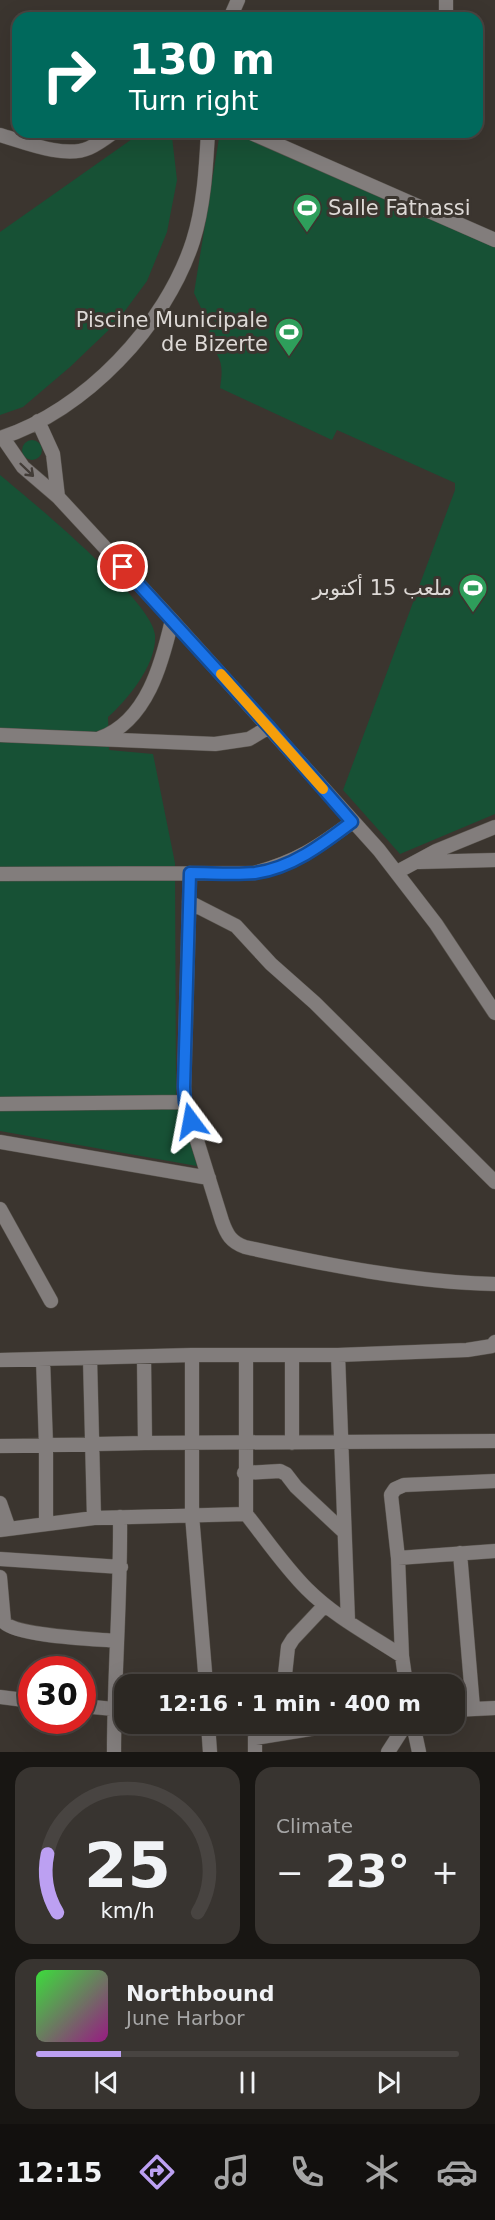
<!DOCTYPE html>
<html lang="en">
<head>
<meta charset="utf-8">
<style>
  :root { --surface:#2c2823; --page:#383430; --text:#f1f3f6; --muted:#a6a6a6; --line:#484441; --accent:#bca0f2 }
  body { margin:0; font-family:"DejaVu Sans","Noto Naskh Arabic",sans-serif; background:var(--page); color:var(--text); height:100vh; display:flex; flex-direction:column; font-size:22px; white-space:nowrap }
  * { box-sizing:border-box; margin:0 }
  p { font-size:20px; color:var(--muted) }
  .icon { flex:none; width:33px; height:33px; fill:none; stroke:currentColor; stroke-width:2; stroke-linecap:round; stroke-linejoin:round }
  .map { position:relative; height:1752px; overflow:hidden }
  .panel { display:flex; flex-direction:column; gap:15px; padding:15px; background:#181613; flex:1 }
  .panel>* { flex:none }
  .top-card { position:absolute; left:12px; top:12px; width:471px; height:126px; border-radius:18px; box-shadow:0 6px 24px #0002,0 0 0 2px var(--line); background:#00695c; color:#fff; overflow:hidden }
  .speed { position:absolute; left:18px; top:1656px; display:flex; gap:12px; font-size:30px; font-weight:700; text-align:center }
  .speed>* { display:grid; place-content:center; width:78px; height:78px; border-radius:50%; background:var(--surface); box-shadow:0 6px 24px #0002,0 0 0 2px var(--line); line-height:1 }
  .speed .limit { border:9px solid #d22; background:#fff; color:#111 }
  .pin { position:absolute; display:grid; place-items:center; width:51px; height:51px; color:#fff; margin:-26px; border:3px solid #fff; border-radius:50%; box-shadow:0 2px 6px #0007 }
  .me { position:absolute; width:66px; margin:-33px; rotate:347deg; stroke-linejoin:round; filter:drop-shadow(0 0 4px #0008) }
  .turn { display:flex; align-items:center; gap:21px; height:126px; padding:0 18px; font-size:27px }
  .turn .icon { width:78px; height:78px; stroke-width:2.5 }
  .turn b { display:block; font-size:42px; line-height:51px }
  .big { font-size:45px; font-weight:700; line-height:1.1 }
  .panel .tile { flex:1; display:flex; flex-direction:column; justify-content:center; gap:9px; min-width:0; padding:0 21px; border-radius:18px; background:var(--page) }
  .panel .dial { align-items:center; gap:0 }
  .dial svg { height:156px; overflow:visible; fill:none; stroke:var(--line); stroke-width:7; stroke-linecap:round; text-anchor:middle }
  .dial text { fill:var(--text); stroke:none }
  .song { display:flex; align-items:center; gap:18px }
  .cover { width:72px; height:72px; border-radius:9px; background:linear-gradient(135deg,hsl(120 70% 55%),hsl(310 70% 35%)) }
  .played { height:6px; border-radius:3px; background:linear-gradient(90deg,var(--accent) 20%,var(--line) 20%) }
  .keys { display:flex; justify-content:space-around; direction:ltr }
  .heat { display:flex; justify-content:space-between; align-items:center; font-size:33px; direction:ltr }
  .panel .tiles { flex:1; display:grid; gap:15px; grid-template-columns:1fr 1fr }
  .tile:last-child { grid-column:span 2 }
  .trip { position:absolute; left:114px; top:1674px; width:351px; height:60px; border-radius:18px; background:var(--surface); box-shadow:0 6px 24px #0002,0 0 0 2px var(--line); font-weight:700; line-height:60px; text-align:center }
  .tab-bar { display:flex; height:96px; justify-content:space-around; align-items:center; background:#12100e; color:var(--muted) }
  .tab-bar .icon { width:42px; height:42px }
  .tab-bar .on { color:var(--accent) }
  .tab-bar b { font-size:27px; color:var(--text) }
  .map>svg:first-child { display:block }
  .green { fill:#175135 }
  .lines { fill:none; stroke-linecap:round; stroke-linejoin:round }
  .minor-casing { stroke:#58534d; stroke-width:15 }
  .minor { stroke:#827d7c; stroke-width:14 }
  .oneway { stroke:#423c37 }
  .route-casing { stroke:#114b97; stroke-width:15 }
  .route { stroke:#1a73e8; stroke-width:10 }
  .slow { stroke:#f59e0b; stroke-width:10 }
  .labels { text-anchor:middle; stroke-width:6; stroke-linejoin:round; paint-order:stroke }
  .poi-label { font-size:21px; fill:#ddd9d6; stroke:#3b352f; text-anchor:end }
</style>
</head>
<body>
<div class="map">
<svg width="495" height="1752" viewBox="0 0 495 1752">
  <rect width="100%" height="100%" fill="#3b352f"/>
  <!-- green -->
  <path class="green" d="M 142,132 L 163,132 L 172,137 L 177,180 L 167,232 L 147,281 L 116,323 L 70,367 L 23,407 L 0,415 L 0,232 Z
    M 220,132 L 233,132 L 495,246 L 495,814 L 400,854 L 343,790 L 455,490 L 455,483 L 337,430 L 332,440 L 220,388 C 224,363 221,357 205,339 L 215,321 L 201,308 L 194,293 Z
    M22 450a10 10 0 1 1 20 0a10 10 0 1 1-20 0Z
    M 0,475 C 29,499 153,601 155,635 C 157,664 128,699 108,717 L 109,750 L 153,754 L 175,863 L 176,1095 L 197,1166 L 0,1131 Z"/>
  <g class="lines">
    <!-- minor casing -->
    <g class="minor-casing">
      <path id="minor" d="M 446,0 L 446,18
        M 230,18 L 238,0
        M 249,132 L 495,240
        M 0,135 C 24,142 65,159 89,148 C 98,144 106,138 114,132
        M 38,421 L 53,454 L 58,497
        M 0,438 C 85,411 166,325 193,241 C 204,206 206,168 208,132
        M 3,438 L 23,467 L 58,497 L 172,620 L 379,850 L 436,924 L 495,1013
        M 0,735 L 215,744 L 249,739 L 269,727
        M 100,738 C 147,721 162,663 172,620
        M 419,862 L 495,860
        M 397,872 L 436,851 L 495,827
        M 190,873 L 184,1087 L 185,1102 L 222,1221 C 227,1235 231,1242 245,1247 C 327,1265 411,1282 495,1284
        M 0,874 L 254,873 C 296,862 318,847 352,822
        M 189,902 L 236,926 L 271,964 L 315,1003 L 495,1182
        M 0,1104 L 185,1102
        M 0,1142 L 209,1178
        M 0,1209 L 51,1301
        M 192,1355 L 192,1515 L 206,1684
        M 292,1355 L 292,1443
        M 338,1355 L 348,1621
        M 144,1357 L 145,1443
        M 90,1358 L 94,1518
        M 43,1359 L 46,1445 L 46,1523
        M 0,1360 L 192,1355 L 338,1355 L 467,1350 L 492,1346 L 495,1342
        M 0,1446 L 145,1443 L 495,1441
        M 244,1473 L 280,1471 L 286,1474 L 296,1487 L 344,1532
        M 0,1503 L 9,1529
        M 246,1514 L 246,1355
        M 0,1530 L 94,1518 L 246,1514 C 266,1539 284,1566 307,1589 C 335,1617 370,1635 402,1656
        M 460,1553 L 473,1708
        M 398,1558 L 495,1551
        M 0,1559 L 121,1567
        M 0,1577 L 4,1622 C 15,1636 96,1639 117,1641
        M 284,1684 L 288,1647 L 293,1639 L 325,1605
        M 406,1684 L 402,1656 L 398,1558 L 391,1495 L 395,1489 L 404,1485 L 495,1481
        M 0,1697 L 32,1701
        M 82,1706 L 114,1709
        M 454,1710 L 495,1708
        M 208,1724 L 210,1752
        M 413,1724 L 419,1752
        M 255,1738 L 341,1724
        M 114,1752 C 114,1674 121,1595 120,1517
        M 255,1752 L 255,1738 L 265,1724
        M 388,1752 L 406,1724"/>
    </g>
    <!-- minor -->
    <use href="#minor" class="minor"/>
  </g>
  <!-- one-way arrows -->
  <defs><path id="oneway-shaft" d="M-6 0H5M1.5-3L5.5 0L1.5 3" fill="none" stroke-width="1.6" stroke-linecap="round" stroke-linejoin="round" transform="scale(1.5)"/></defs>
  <use class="oneway" href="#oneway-shaft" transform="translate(27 470) rotate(44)"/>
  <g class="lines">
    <!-- route casing -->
    <g class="route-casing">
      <path id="route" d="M 123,567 L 269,727 L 352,822 C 323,844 292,868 255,873 C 234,875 211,873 190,873 L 184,1087 L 185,1102 L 191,1121"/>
    </g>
    <!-- route -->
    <use href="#route" class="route"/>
    <!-- slow -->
    <path class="slow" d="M 221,674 L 323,789"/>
  </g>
  <!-- icons -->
  <defs>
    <g id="stadium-pin" transform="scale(1.5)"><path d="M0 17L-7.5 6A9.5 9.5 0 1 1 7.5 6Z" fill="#2e9e5b" stroke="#3b352f"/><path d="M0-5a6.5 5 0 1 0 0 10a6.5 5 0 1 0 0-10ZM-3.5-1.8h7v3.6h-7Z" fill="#fff"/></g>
  </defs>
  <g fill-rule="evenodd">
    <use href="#stadium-pin" x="307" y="208"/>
    <use href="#stadium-pin" x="289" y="332"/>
    <use href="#stadium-pin" x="473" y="588"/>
  </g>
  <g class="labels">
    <!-- poi labels -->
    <g class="poi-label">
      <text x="328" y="215" text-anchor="start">Salle Fatnassi</text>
      <text x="268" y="327">Piscine Municipale<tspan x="268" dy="24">de Bizerte</tspan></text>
      <text x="452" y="595">ملعب 15 أكتوبر</text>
    </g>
  </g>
</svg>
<div class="speed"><div class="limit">30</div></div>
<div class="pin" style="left:123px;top:567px;background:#d93025"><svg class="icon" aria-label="arrive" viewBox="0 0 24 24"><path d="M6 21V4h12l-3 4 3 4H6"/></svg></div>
<svg class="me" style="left:191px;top:1121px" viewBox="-20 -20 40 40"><path d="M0-17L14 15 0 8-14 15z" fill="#1a73e8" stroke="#fff" stroke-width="4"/></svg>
<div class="trip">12:16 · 1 min · 400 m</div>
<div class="top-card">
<div class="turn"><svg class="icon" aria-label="right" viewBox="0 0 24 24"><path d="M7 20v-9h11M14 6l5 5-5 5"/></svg><div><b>130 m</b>Turn right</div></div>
</div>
</div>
<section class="panel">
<div class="tiles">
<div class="tile dial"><svg viewBox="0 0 100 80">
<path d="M14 69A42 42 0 1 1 86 69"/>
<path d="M14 69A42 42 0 0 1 9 39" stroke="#bca0f2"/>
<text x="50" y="56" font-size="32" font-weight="700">25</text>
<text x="50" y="72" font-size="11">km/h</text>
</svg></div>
<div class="tile"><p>Climate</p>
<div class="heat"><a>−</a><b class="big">23°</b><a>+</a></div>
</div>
<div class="tile">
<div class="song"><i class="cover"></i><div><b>Northbound</b><p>June Harbor</p></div></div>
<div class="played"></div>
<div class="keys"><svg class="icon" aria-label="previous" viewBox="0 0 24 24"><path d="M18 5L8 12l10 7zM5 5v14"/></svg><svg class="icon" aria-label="pause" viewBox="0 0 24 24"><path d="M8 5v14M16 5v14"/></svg><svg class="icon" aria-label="next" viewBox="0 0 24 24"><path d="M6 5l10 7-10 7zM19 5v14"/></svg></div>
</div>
</div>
</section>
<nav class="tab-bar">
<b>12:15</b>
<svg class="icon on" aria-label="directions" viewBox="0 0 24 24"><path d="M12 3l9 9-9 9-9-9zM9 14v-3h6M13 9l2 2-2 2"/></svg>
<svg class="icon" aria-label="music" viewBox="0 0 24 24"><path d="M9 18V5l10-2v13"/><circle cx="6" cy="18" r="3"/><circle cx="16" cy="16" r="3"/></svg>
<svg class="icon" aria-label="phone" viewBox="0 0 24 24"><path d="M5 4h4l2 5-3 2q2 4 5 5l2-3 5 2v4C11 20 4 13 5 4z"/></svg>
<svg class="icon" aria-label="climate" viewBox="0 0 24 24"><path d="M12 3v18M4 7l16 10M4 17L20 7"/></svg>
<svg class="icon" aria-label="car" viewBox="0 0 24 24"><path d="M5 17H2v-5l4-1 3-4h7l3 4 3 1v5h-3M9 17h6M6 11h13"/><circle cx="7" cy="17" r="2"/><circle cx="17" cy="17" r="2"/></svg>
</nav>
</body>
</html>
